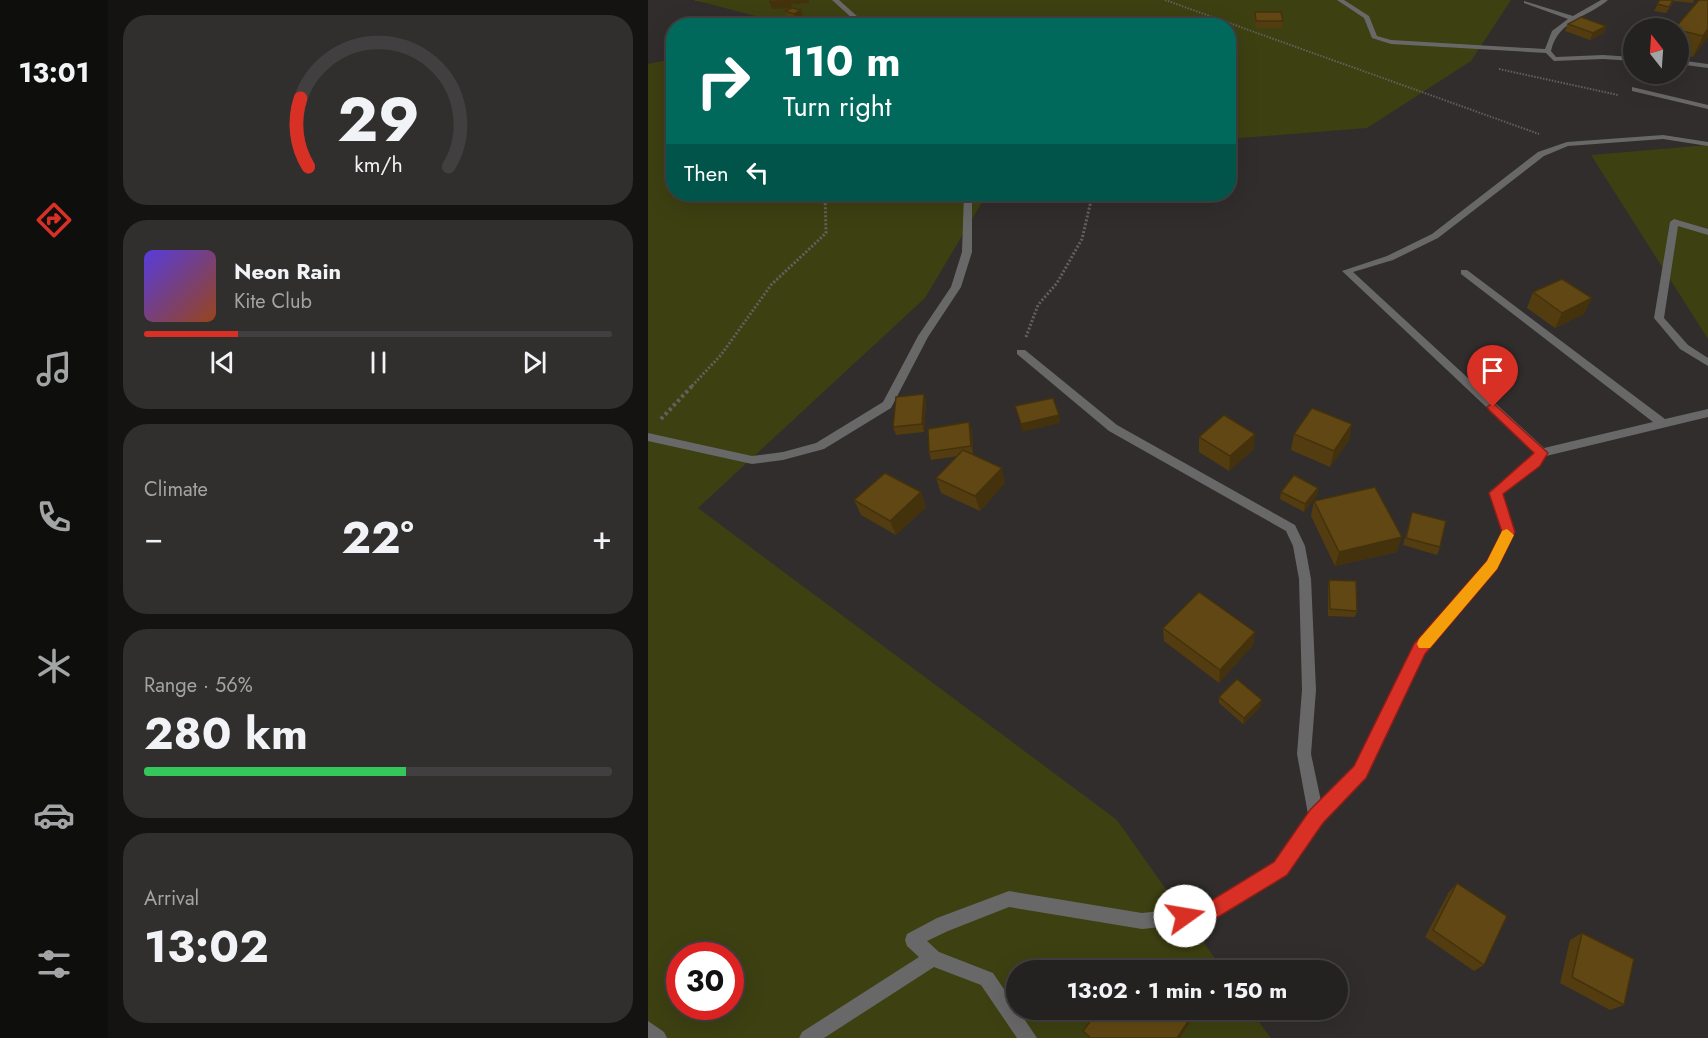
<!DOCTYPE html>
<html lang="en">
<head>
<meta charset="utf-8">
<style>
  :root { --surface:#242221; --page:#302f2e; --text:#f1f3f6; --muted:#a3a4a5; --line:#413f3f; --accent:#d93025 }
  body { margin:0; font-family:Jost,sans-serif; background:var(--page); color:var(--text); height:100vh; display:flex; flex-direction:column; font-size:22px; white-space:nowrap }
  * { box-sizing:border-box; margin:0 }
  p { font-size:20px; color:var(--muted) }
  .icon { flex:none; width:33px; height:33px; fill:none; stroke:currentColor; stroke-width:2; stroke-linecap:round; stroke-linejoin:round }
  .map { position:relative; flex:1; overflow:hidden }
  .drawer { display:flex; flex-direction:column; gap:15px; padding:15px; background:#141312; width:540px }
  .drawer>* { flex:none }
  .guide { position:absolute; left:18px; top:18px; width:570px; height:183px; border-radius:24px; box-shadow:0 6px 24px #0002,0 0 0 2px var(--line); background:#00695c; color:#fff; overflow:hidden }
  .needle { width:39px; rotate:343deg }
  .controls { position:absolute; left:975px; top:18px; display:grid; gap:12px }
  .controls a { display:grid; place-items:center; width:66px; height:66px; border-radius:50%; background:var(--surface); box-shadow:0 6px 24px #0002,0 0 0 2px var(--line); font-size:30px }
  .speed { position:absolute; left:18px; top:942px; display:flex; gap:12px; font-size:30px; font-weight:700; text-align:center }
  .speed>* { display:grid; place-content:center; width:78px; height:78px; border-radius:50%; background:var(--surface); box-shadow:0 6px 24px #0002,0 0 0 2px var(--line); line-height:1 }
  .speed .limit { border:9px solid #d22; background:#fff; color:#111 }
  .pin { position:absolute; display:grid; place-items:center; width:51px; height:51px; color:#fff; margin:-62px -26px; border-radius:50% 50% 50% 0; rotate:-45deg; box-shadow:0 0 6px #0007 }
  .pin .icon { rotate:45deg }
  .me { position:absolute; width:66px; margin:-33px; rotate:77deg; stroke-linejoin:round; filter:drop-shadow(0 0 4px #0008) }
  .turn { display:flex; align-items:center; gap:21px; height:126px; padding:0 18px; font-size:27px }
  .turn .icon { width:78px; height:78px; stroke-width:2.5 }
  .turn b { display:block; font-size:42px; line-height:51px }
  .then { display:flex; align-items:center; height:57px; padding:0 18px; background:#0003; gap:12px; font-size:22px }
  .big { font-size:45px; font-weight:700; line-height:1.1 }
  .drawer .card { flex:1; display:flex; flex-direction:column; justify-content:center; gap:9px; min-width:0; padding:0 21px; border-radius:24px; background:var(--page) }
  .drawer .dial { align-items:center; gap:0 }
  .dial svg { height:156px; overflow:visible; fill:none; stroke:var(--line); stroke-width:7; stroke-linecap:round; text-anchor:middle }
  .dial text { fill:var(--text); stroke:none }
  .song { display:flex; align-items:center; gap:18px }
  .cover { width:72px; height:72px; border-radius:9px; background:linear-gradient(135deg,hsl(250 70% 55%),hsl(20 70% 35%)) }
  .played { height:6px; border-radius:3px; background:linear-gradient(90deg,var(--accent) 20%,var(--line) 20%) }
  .keys { display:flex; justify-content:space-around; direction:ltr }
  .heat { display:flex; justify-content:space-between; align-items:center; font-size:33px; direction:ltr }
  .charge { height:9px; border-radius:4px; background:linear-gradient(90deg,#34c759 56%,var(--line) 0) }
  .trip { position:absolute; left:358px; top:960px; width:342px; height:60px; border-radius:30px; background:var(--surface); box-shadow:0 6px 24px #0002,0 0 0 2px var(--line); font-weight:700; line-height:60px; text-align:center }
  main { display:flex; flex:1; min-height:0 }
  .tabs { display:flex; flex-direction:column; width:108px; justify-content:space-around; align-items:center; background:#0e0e0d; color:var(--muted) }
  .tabs .icon { width:42px; height:42px }
  .tabs .selected { color:var(--accent) }
  .tabs b { font-size:27px; color:var(--text) }
  .map>svg:first-child { display:block }
  .green { fill:#3d4011; fill-rule:evenodd }
  .lines { fill:none; stroke-linecap:round; stroke-linejoin:round }
  .path-far2 { stroke:#636160; stroke-width:2; stroke-dasharray:1.5 1.5; stroke-linecap:butt }
  .path-far1 { stroke:#636160; stroke-width:3; stroke-dasharray:2 2; stroke-linecap:butt }
  .path { stroke:#636160; stroke-width:4; stroke-dasharray:3 3; stroke-linecap:butt }
  .minor { fill:#696868; fill-rule:evenodd }
  .tertiary { fill:#696868; fill-rule:evenodd }
  .wall { fill:#533d10 }
  .shaded-wall { fill:#44320d }
  .building { fill:#614713; stroke:#44320d; stroke-width:1.5 }
  .route { fill:#d93025; stroke:#8d1f18; stroke-width:1.5 }
  .slow { fill:#f59e0b }
</style>
</head>
<body>
<main>
<nav class="tabs">
<b>13:01</b>
<svg class="icon selected" aria-label="directions" viewBox="0 0 24 24"><path d="M12 3l9 9-9 9-9-9zM9 14v-3h6M13 9l2 2-2 2"/></svg>
<svg class="icon" aria-label="music" viewBox="0 0 24 24"><path d="M9 18V5l10-2v13"/><circle cx="6" cy="18" r="3"/><circle cx="16" cy="16" r="3"/></svg>
<svg class="icon" aria-label="phone" viewBox="0 0 24 24"><path d="M5 4h4l2 5-3 2q2 4 5 5l2-3 5 2v4C11 20 4 13 5 4z"/></svg>
<svg class="icon" aria-label="climate" viewBox="0 0 24 24"><path d="M12 3v18M4 7l16 10M4 17L20 7"/></svg>
<svg class="icon" aria-label="car" viewBox="0 0 24 24"><path d="M5 17H2v-5l4-1 3-4h7l3 4 3 1v5h-3M9 17h6M6 11h13"/><circle cx="7" cy="17" r="2"/><circle cx="17" cy="17" r="2"/></svg>
<svg class="icon" aria-label="filters" viewBox="0 0 24 24"><path d="M4 7h16M4 17h16"/><circle cx="9" cy="7" r="2"/><circle cx="15" cy="17" r="2"/></svg>
</nav>
<section class="drawer">
<div class="card dial"><svg viewBox="0 0 100 80">
<path d="M14 69A42 42 0 1 1 86 69"/>
<path d="M14 69A42 42 0 0 1 10 34" stroke="#d93025"/>
<text x="50" y="56" font-size="32" font-weight="700">29</text>
<text x="50" y="72" font-size="11">km/h</text>
</svg></div>
<div class="card">
<div class="song"><i class="cover"></i><div><b>Neon Rain</b><p>Kite Club</p></div></div>
<div class="played"></div>
<div class="keys"><svg class="icon" aria-label="previous" viewBox="0 0 24 24"><path d="M18 5L8 12l10 7zM5 5v14"/></svg><svg class="icon" aria-label="pause" viewBox="0 0 24 24"><path d="M8 5v14M16 5v14"/></svg><svg class="icon" aria-label="next" viewBox="0 0 24 24"><path d="M6 5l10 7-10 7zM19 5v14"/></svg></div>
</div>
<div class="card"><p>Climate</p>
<div class="heat"><a>−</a><b class="big">22°</b><a>+</a></div>
</div>
<div class="card"><p>Range · 56%</p><b class="big">280 km</b><div class="charge"></div></div>
<div class="card"><p>Arrival</p><b class="big">13:02</b></div>
</section>
<div class="map">
<svg width="1060" height="1038" viewBox="0 0 1060 1038">
  <rect width="100%" height="100%" fill="#302d2c"/>
  <!-- green -->
  <path class="green" d="M 46,0 L 863,0 L 823,61 L 719,128 L 581,139 L 580,26 L 142,25 Z
    M 25,59 L 26,194 L 339,194 L 277,298 L 50,508 L 469,820 L 575,970 L 369,970 L 369,1010 L 602,1010 L 623,1038 L 0,1038 L 0,64 ZM 32,956 L 82,956 L 82,1006 L 32,1006 Z
    M 1060,145 L 1060,339 L 943,155 Z"/>
  <g class="lines">
    <!-- path-far2 -->
    <path class="path-far2" d="M 517,0 L 891,134
      M 851,69 L 970,95"/>
    <!-- path-far1 -->
    <path class="path-far1" d="M 378,337 L 390,305 L 409,283 L 434,239 L 442,205 L 435,194
      M 44,386 L 73,355 L 123,285 L 178,233 L 177,194"/>
    <!-- path -->
    <path class="path" d="M 13,419 L 45,385"/>
    <!-- minor -->
    <path class="minor" d="M 689,0 L 696,0 L 721,16 L 729,36 L 743,40 L 897,49 L 904,31 L 920,19 L 876,3 L 876,1 L 925,16 L 953,0 L 960,0 C 939,18 910,20 903,51 L 908,57 L 955,55 L 986,57 L 986,61 L 955,59 L 906,61 L 898,53 L 743,44 L 724,38 L 716,18 Z
      M 1030,60 L 1060,64 L 1060,68 L 1030,64 Z
      M 984,87 L 1060,105 L 1060,109 L 984,91 Z
      M 1015,135 L 1060,142 L 1060,146 L 1015,139 L 920,146 L 896,156 L 790,238 L 745,260 L 705,272 L 896,448 L 1005,422 L 813,274 L 813,270 L 819,270 L 1017,419 L 1060,409 L 1060,417 L 898,456 L 891,465 L 853,494 L 867,532 L 848,569 L 777,653 L 717,777 L 673,821 L 639,874 L 559,922 L 494,929 L 361,907 L 300,931 L 279,941 L 291,952 L 345,973 L 389,1038 L 369,1038 L 333,985 L 286,967 L 176,1038 L 151,1038 L 154,1032 L 271,957 L 259,946 L 257,940 L 259,934 L 289,918 L 361,891 L 494,913 L 557,906 L 627,862 L 660,814 L 649,754 L 654,690 L 651,579 L 645,546 L 638,531 L 461,431 L 369,354 L 369,350 L 377,350 L 469,425 L 647,525 L 657,546 L 663,579 L 668,690 L 663,754 L 673,801 L 707,767 L 767,645 L 840,561 L 855,532 L 841,493 L 843,490 L 883,459 L 887,453 L 694,271 L 739,256 L 784,234 L 890,152 L 919,142 Z
      M 1026,219 L 1060,229 L 1060,235 L 1030,226 L 1016,318 L 1040,345 L 1060,358 L 1060,366 L 1032,349 L 1006,318 L 1022,222 Z
      M 0,1021 L 16,1032 L 19,1038 L 0,1038 Z"/>
    <!-- tertiary -->
    <path class="tertiary" d="M 184,0 L 191,0 L 210,17 L 212,26 L 206,26 L 205,19 Z
      M 316,194 L 324,194 L 324,252 L 313,287 L 280,337 L 243,408 L 176,449 L 135,460 L 104,464 L 0,441 L 0,433 L 104,456 L 135,452 L 168,443 L 235,402 L 270,336 L 303,287 L 314,252 Z"/>
  </g>
  <!-- wall -->
  <path class="wall" d="M 47,0 L 70,0 L 47,1 Z
    M 1012,0 L 1046,0 L 1045,3 L 1025,1 L 1023,6 L 1018,13 L 1006,11 Z
    M 1060,0 L 1060,37 L 1045,57 L 1030,53 L 1030,28 Z
    M 144,8 L 155,17 L 148,21 L 140,18 L 137,11 Z
    M 607,12 L 635,21 L 634,28 L 608,28 L 606,19 Z
    M 920,24 L 958,26 L 956,33 L 942,40 L 917,31 Z
    M 885,292 L 936,314 L 907,328 L 879,308 Z
    M 276,394 L 278,402 L 276,432 L 248,435 L 245,427 Z
    M 704,424 L 701,440 L 682,467 L 643,450 L 646,434 Z
    M 324,430 L 325,454 L 323,454 L 357,483 L 332,511 L 293,493 L 288,478 L 310,456 L 283,460 L 281,452 Z
    M 551,437 L 606,449 L 581,471 L 551,452 Z
    M 670,488 L 669,495 L 656,512 L 632,499 L 633,492 Z
    M 273,492 L 278,507 L 248,535 L 213,515 L 206,500 Z
    M 666,501 L 749,552 L 687,566 L 663,516 Z
    M 764,512 L 792,547 L 789,555 L 755,545 Z
    M 681,580 L 709,611 L 707,617 L 680,616 L 680,587 Z
    M 515,628 L 607,632 L 605,645 L 571,683 L 516,641 Z
    M 571,697 L 613,706 L 595,724 L 571,703 Z
    M 809,883 L 836,965 L 826,971 L 777,937 L 801,892 Z
    M 934,933 L 976,1005 L 962,1010 L 912,983 L 922,940 Z"/>
  <!-- shaded-wall -->
  <path class="shaded-wall" d="M 141,0 L 161,0 L 161,3 L 145,4 L 144,0 L 143,8 L 124,9 L 122,2 Z
    M 153,10 L 155,17 L 148,21 L 146,14 Z
    M 958,26 L 956,33 L 942,40 L 945,33 Z
    M 1060,29 L 1060,37 L 1045,57 L 1055,36 Z
    M 944,298 L 936,314 L 907,328 L 914,313 Z
    M 276,394 L 278,402 L 276,432 L 274,424 Z
    M 411,415 L 412,423 L 374,432 L 373,424 Z
    M 321,422 L 324,430 L 325,454 L 323,446 Z
    M 704,424 L 701,440 L 682,467 L 686,451 Z
    M 607,434 L 606,449 L 581,471 L 582,456 Z
    M 354,468 L 357,483 L 332,511 L 327,496 Z
    M 670,488 L 669,495 L 656,512 L 657,504 Z
    M 273,492 L 278,507 L 248,535 L 242,521 Z
    M 754,537 L 749,552 L 687,566 L 691,552 Z
    M 607,632 L 605,645 L 571,683 L 572,670 Z
    M 614,700 L 613,706 L 595,724 L 596,718 Z
    M 543,1017 L 542,1022 L 532,1038 L 529,1038 Z"/>
  <!-- building -->
  <path class="building" d="M 122,0 L 141,0 L 141,1 L 122,2 Z
    M 1012,0 L 1025,0 L 1021,7 L 1009,4 Z
    M 1051,0 L 1060,0 L 1060,29 L 1055,36 L 1030,30 L 1030,28 L 1027,28 Z
    M 144,8 L 153,10 L 146,14 L 137,11 Z
    M 607,12 L 633,12 L 635,21 L 608,21 Z
    M 933,17 L 958,26 L 945,33 L 920,24 Z
    M 914,279 L 944,298 L 914,313 L 885,292 Z
    M 276,394 L 274,424 L 245,427 L 248,397 Z
    M 405,398 L 411,415 L 373,424 L 367,406 Z
    M 664,408 L 704,424 L 686,451 L 646,434 Z
    M 576,415 L 607,434 L 582,456 L 551,437 Z
    M 321,422 L 323,446 L 281,452 L 280,429 Z
    M 315,450 L 354,468 L 327,496 L 288,478 Z
    M 237,473 L 273,492 L 242,521 L 206,500 Z
    M 646,475 L 670,488 L 657,504 L 633,492 Z
    M 727,487 L 754,537 L 691,552 L 666,501 Z
    M 764,512 L 798,521 L 792,547 L 758,538 Z
    M 681,580 L 708,581 L 709,611 L 682,609 Z
    M 551,592 L 607,632 L 572,670 L 515,628 Z
    M 589,679 L 614,700 L 596,718 L 571,697 Z
    M 809,883 L 859,916 L 836,965 L 785,930 Z
    M 934,933 L 986,959 L 976,1005 L 924,977 Z
    M 481,966 L 487,970 L 478,970 Z
    M 451,1010 L 533,1010 L 543,1017 L 529,1038 L 443,1038 L 435,1031 Z"/>
  <!-- route -->
  <path class="route" d="M 845,403 L 900,453 L 892,466 L 855,494 L 867,532 L 849,569 L 777,654 L 718,778 L 675,823 L 639,875 L 565,920 L 537,926 L 531,923 L 528,916 L 531,910 L 556,905 L 626,862 L 662,810 L 706,766 L 766,644 L 839,561 L 854,532 L 841,493 L 886,453 L 841,410 L 839,407 Z"/>
  <!-- slow -->
  <path class="slow" d="M 859,529 L 866,535 L 849,569 L 782,648 L 771,648 L 769,644 L 771,639 L 839,561 L 854,531 Z"/>
</svg>
<div class="controls">
<a><svg class="needle" viewBox="-14 -14 28 28"><path d="M0-13l5 13h-10z" fill="#e53935"/><path d="M0 13l5-13h-10z" fill="#a3a4a5"/></svg></a>
</div>
<div class="speed"><div class="limit">30</div></div>
<div class="pin" style="left:845px;top:407px;background:#d93025"><svg class="icon" aria-label="arrive" viewBox="0 0 24 24"><path d="M6 21V4h12l-3 4 3 4H6"/></svg></div>
<svg class="me" style="left:537px;top:916px" viewBox="-20 -20 40 40"><circle r="19" fill="#fff"/><path d="M0-13L10 11 0 6-10 11z" fill="#d93025"/></svg>
<div class="trip">13:02 · 1 min · 150 m</div>
<div class="guide">
<div class="turn"><svg class="icon" aria-label="right" viewBox="0 0 24 24"><path d="M7 20v-9h11M14 6l5 5-5 5"/></svg><div><b>110 m</b>Turn right</div></div>
<div class="then">Then<svg class="icon" aria-label="left" viewBox="0 0 24 24"><path d="M17 20v-9H6M10 6l-5 5 5 5"/></svg></div>
</div>
</div>
</main>
</body>
</html>
